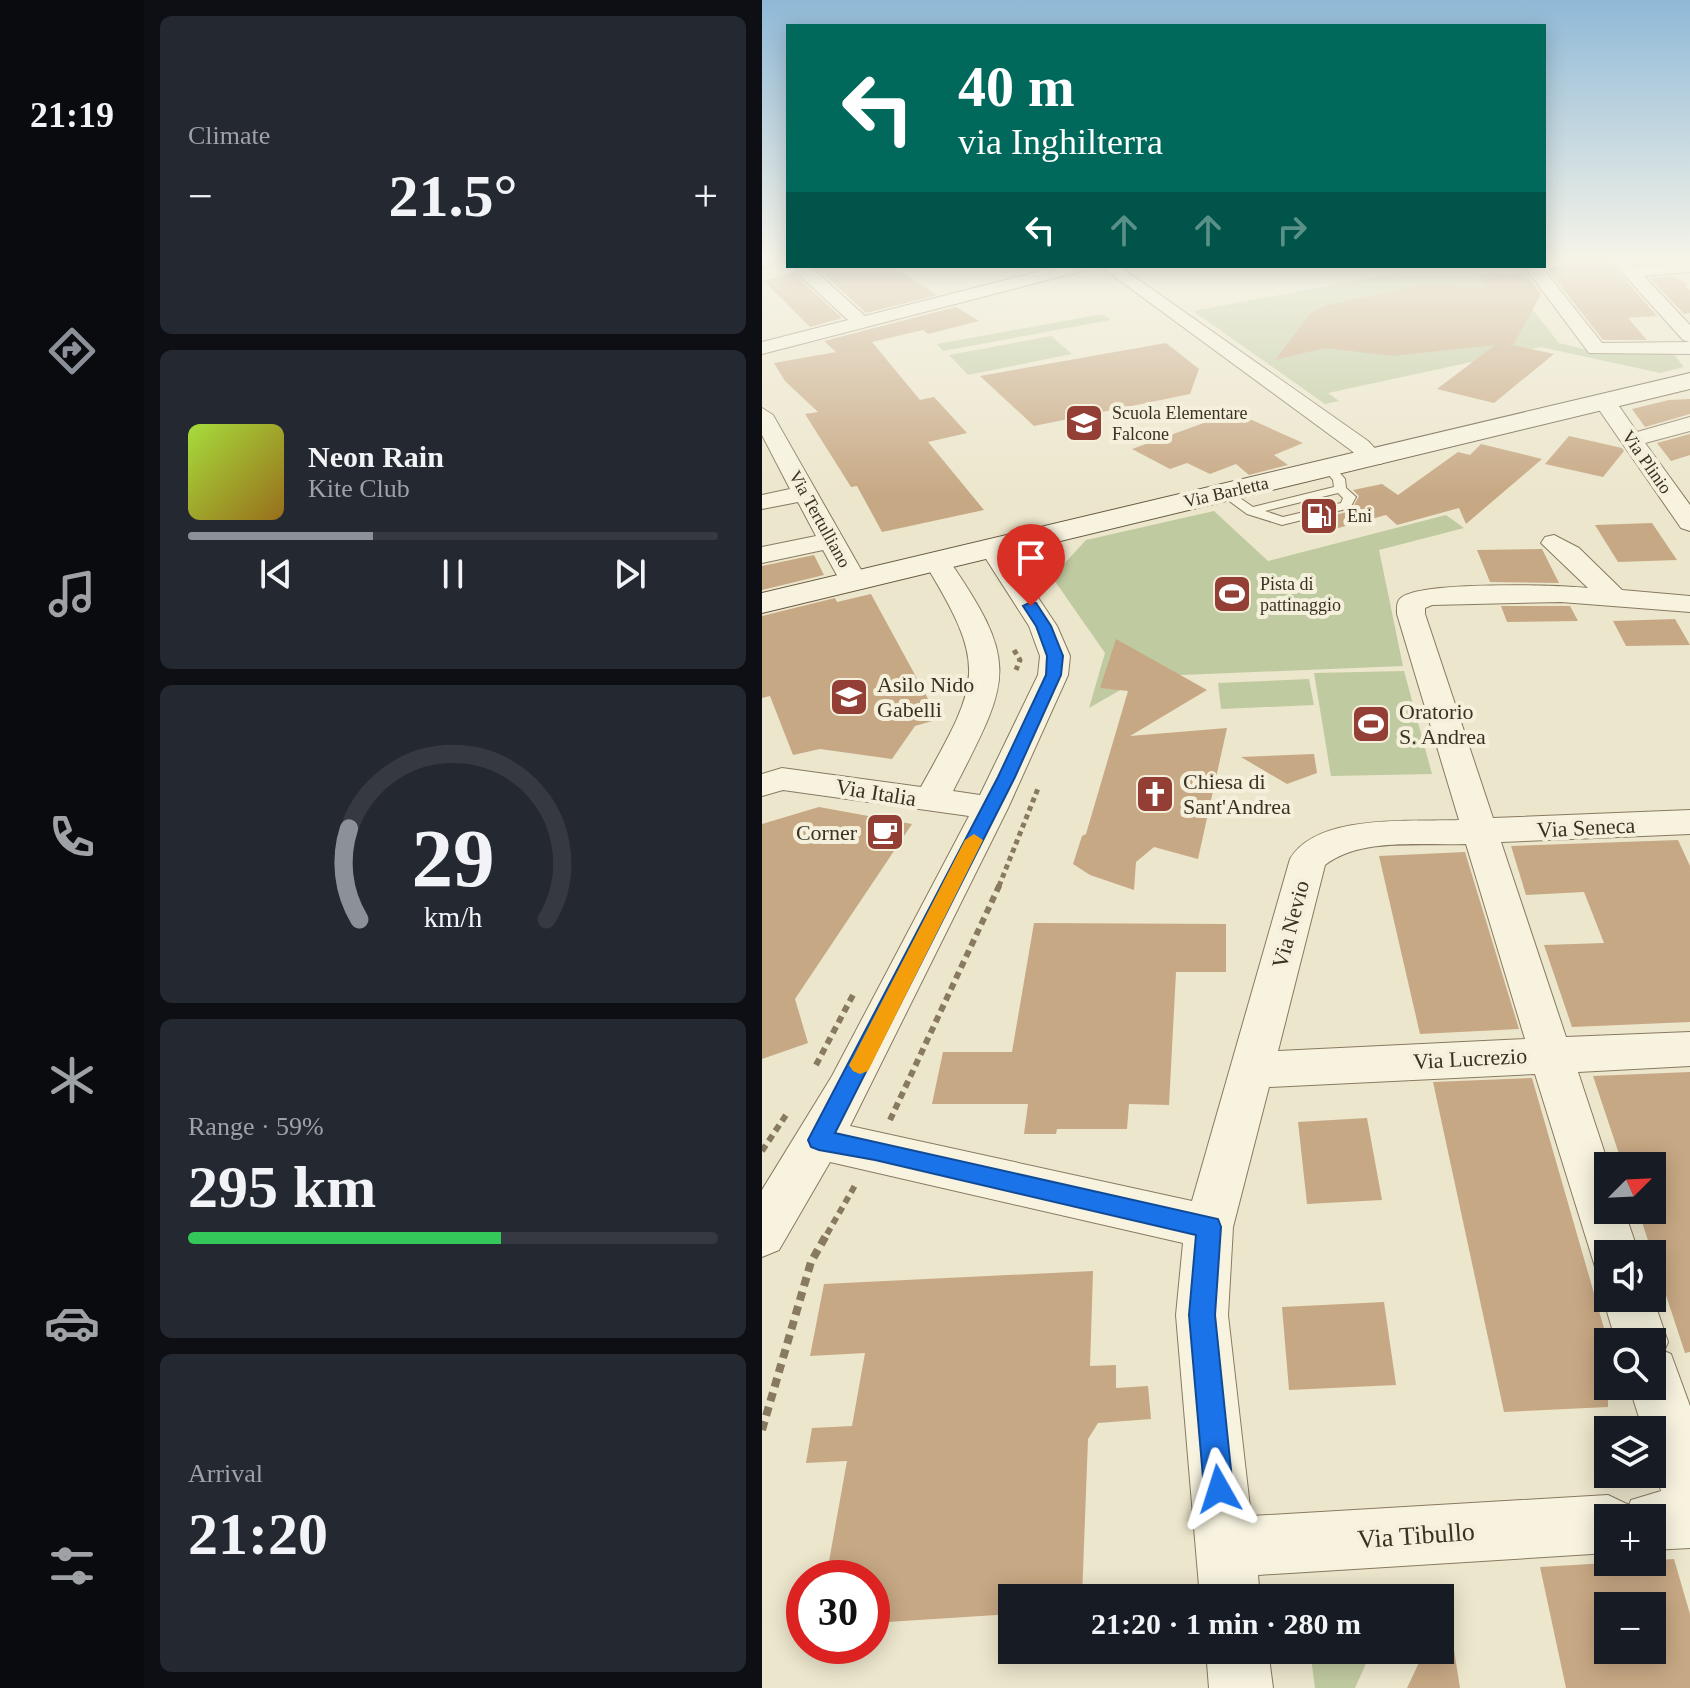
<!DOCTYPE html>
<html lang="en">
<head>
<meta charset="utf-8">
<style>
  :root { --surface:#171b24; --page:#242831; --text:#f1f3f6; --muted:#9ea1a6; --line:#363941; --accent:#8c9099 }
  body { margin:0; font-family:"Times New Roman",serif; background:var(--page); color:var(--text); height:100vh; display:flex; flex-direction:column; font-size:30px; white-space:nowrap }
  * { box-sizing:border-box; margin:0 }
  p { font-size:26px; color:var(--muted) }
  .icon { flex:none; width:44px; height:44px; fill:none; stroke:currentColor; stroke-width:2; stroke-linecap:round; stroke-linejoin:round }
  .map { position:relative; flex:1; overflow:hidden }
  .panel { display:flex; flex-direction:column; gap:16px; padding:16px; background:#0d0f14; width:618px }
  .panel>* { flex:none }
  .guide { position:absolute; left:24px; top:24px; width:760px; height:244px; border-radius:0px; box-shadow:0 4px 20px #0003; background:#00695c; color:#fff; overflow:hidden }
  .needle { width:52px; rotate:66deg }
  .tools { position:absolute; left:832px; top:1152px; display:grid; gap:16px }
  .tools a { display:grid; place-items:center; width:72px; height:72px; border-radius:0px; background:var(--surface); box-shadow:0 4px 20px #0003; font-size:40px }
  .speed { position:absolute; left:24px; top:1560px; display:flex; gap:16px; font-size:40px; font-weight:700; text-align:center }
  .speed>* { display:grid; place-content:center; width:104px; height:104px; border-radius:50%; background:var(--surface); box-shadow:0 4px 20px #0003; line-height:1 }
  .speed .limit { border:12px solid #d22; background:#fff; color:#111 }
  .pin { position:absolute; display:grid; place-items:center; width:68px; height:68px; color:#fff; margin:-82px -34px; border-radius:50% 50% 50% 0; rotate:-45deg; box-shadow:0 0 8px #0007 }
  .pin .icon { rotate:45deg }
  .me { position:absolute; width:88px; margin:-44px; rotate:354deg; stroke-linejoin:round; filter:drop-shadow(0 0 6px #0008) }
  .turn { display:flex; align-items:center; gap:28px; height:168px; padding:0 40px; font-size:36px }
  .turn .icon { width:104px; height:104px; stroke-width:2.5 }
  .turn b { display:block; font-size:56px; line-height:68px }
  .lanes { display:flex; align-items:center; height:76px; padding:0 40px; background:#0003; justify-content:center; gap:40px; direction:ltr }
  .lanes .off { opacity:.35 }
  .big { font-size:60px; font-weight:600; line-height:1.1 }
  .panel .widget { flex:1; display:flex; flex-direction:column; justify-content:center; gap:12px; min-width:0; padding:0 28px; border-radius:12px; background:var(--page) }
  .panel .dial { align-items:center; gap:0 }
  .dial svg { height:208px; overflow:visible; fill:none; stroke:var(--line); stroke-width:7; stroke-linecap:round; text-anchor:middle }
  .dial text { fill:var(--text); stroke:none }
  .song { display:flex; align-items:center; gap:24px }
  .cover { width:96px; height:96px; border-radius:12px; background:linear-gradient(135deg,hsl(80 70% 55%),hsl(40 70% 35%)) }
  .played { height:8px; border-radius:4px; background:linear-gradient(90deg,var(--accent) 35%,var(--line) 35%) }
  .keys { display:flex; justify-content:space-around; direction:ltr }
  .heat { display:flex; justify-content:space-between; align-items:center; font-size:44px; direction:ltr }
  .charge { height:12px; border-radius:6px; background:linear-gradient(90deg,#34c759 59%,var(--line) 0) }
  .trip { position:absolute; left:236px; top:1584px; width:456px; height:80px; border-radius:0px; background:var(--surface); box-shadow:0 4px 20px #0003; font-weight:600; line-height:80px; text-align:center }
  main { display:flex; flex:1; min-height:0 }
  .dock { display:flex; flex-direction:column; width:144px; justify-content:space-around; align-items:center; background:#090b0e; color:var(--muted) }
  .dock .icon { width:56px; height:56px }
  .dock .active { color:var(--accent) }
  .dock b { font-size:36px; color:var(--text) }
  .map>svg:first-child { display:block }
  .green { fill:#c0caa0 }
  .building { fill:#c7a884; fill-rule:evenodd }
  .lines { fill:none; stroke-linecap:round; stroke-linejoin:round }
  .lane-casing { stroke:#887a60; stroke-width:2 }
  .street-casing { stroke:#887a60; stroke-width:2 }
  .secondary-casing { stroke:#6a5b43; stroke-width:2 }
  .path-far2 { stroke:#887a60; stroke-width:5; stroke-dasharray:5 4; stroke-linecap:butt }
  .path-far1 { stroke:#887a60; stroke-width:6; stroke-dasharray:7 5; stroke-linecap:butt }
  .path { stroke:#887a60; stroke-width:8; stroke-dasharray:9 6; stroke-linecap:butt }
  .lane { fill:#f7f3df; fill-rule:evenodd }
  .street { fill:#f7f3df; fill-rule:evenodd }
  .secondary { fill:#f7f3df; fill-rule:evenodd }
  .route { fill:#1a73e8; stroke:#114b97; stroke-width:2 }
  .slow { fill:#f59e0b }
  .labels { text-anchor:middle; stroke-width:8; stroke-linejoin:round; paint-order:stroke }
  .far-poi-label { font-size:18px; fill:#3a3123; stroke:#f4f0db; text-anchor:start }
  .far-street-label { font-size:18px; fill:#3a3123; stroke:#f4f0db }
  .poi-label { font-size:22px; fill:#3a3123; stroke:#f4f0db; text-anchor:start }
  .street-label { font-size:22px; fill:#3a3123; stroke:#f4f0db }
  .near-street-label { font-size:26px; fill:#3a3123; stroke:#f4f0db }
</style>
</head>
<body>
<main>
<nav class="dock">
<b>21:19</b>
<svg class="icon active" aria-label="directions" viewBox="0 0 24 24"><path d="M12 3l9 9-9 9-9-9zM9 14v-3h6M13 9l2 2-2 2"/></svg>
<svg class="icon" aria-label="music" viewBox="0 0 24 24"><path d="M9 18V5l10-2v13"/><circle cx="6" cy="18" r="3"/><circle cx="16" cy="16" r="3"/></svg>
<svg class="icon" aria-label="phone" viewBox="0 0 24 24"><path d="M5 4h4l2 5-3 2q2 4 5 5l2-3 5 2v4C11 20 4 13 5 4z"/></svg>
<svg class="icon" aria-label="climate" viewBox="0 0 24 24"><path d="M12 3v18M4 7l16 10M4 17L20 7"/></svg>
<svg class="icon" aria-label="car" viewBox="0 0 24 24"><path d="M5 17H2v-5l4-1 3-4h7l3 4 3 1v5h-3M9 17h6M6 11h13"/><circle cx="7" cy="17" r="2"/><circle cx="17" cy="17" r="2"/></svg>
<svg class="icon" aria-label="filters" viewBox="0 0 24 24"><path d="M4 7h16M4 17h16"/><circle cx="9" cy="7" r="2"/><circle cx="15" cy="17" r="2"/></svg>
</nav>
<section class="panel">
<div class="widget"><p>Climate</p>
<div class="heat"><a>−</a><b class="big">21.5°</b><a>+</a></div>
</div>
<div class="widget">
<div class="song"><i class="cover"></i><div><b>Neon Rain</b><p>Kite Club</p></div></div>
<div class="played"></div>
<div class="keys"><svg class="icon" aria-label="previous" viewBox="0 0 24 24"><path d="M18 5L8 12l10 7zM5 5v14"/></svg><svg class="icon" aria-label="pause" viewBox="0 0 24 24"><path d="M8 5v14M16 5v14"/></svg><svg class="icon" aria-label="next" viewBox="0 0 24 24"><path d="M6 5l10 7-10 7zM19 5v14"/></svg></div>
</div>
<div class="widget dial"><svg viewBox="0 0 100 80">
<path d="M14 69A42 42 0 1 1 86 69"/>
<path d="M14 69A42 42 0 0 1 10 34" stroke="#8c9099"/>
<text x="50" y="56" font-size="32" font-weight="700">29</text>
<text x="50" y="72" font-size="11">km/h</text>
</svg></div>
<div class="widget"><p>Range · 59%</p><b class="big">295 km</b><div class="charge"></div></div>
<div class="widget"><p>Arrival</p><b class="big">21:20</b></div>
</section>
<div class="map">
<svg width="928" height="1688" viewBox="0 0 928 1688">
  <rect width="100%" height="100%" fill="#ece6cc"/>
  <!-- green -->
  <path class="green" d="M 646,271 L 742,273 L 797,343 L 837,353 L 910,352 L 922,367 L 898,373 L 779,347 L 566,393 L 577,401 L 563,404 L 431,311 Z
    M 341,314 L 349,320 L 181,351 L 175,344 Z
    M 289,336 L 310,354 L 206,375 L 187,355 Z
    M 452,511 L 506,561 L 684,515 L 702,528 L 617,550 L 641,666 L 396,676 L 360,689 L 327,708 L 343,653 L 290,577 L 324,540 Z
    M 642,671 L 670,774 L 569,776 L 552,673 Z
    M 547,679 L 552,705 L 459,709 L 456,683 Z
    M 548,1650 L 610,1650 L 593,1688 L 553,1688 Z"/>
  <!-- building -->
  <path class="building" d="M 797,260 L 846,260 L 895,316 L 866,318 L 885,340 L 841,340 L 783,266 L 802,266 Z
    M 53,266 L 129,266 L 175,295 L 104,313 Z
    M 31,272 L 34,276 L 80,318 L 48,327 L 2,281 Z
    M 763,273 L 779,294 L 752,344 L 746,344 L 792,354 L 732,403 L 675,389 L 733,345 L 631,356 L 563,348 L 513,360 L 549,313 L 562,306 L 648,287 L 673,285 L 727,289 L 717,274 Z
    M 912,276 L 927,285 L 922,286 L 928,290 L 928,313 L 922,314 L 888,278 Z
    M 194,307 L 217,321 L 166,334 L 161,330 L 110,342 L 158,400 L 172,397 L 205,433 L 166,442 L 222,510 L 120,532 L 95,486 L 89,487 L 43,414 L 56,412 L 23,381 L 12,363 L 74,352 L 62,341 Z
    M 404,343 L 437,369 L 428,394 L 272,426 L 218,376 Z
    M 928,399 L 928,414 L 883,427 L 870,409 L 907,400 Z
    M 472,412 L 541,443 L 512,455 L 526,465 L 487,475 L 474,464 L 448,474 L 425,463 L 408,469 L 370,449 Z
    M 928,434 L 928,455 L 909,461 L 895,443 Z
    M 807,436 L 860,448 L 862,451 L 841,477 L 783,464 Z
    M 719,444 L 780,459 L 704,524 L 697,508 L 635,525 L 624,515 L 558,533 L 544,522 L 589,511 L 597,496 L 591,490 L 620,484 L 636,495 L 696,452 L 708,455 Z
    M 890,523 L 915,560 L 856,562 L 833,525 Z
    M 780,549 L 797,583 L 728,582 L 715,550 Z
    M 52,555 L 62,575 L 0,590 L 0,566 Z
    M 109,594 L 177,719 L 153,726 L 130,759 L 58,749 L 31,755 L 8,696 L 0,698 L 0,616 L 73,598 L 75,602 Z
    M 739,606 L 808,606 L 816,621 L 745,622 Z
    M 913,619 L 928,645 L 864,646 L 851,621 Z
    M 354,639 L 445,690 L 368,736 L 465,728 L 436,859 L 392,847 L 374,862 L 372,890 L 328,875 L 311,864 L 320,836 L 324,834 L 366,691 L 338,688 Z
    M 552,754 L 555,773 L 525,784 L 479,757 Z
    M 57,807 L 150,824 L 33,999 L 46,1043 L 0,1059 L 0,824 Z
    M 916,840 L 928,866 L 928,1022 L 810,1027 L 782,945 L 842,943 L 822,892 L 764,895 L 749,846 Z
    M 703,852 L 757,1029 L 658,1034 L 617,856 Z
    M 272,923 L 464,924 L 464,972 L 414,972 L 407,1105 L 367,1104 L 365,1129 L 295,1129 L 294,1134 L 262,1134 L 266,1104 L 170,1104 L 181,1052 L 250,1052 Z
    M 928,1072 L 928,1352 L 923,1353 L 876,1210 L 890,1210 L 890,1166 L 861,1166 L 831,1076 Z
    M 770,1078 L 846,1342 L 846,1407 L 742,1412 L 671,1082 Z
    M 605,1118 L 620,1200 L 545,1204 L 536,1122 Z
    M 331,1271 L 328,1366 L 354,1365 L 354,1388 L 386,1386 L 389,1419 L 336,1423 L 326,1439 L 320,1598 L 250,1598 L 250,1614 L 110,1623 L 110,1578 L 64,1578 L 85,1461 L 44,1463 L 50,1428 L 90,1426 L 103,1353 L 48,1356 L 62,1284 Z
    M 622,1302 L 634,1385 L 527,1390 L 520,1307 Z
    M 912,1559 L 928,1614 L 928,1688 L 804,1688 L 778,1567 ZM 846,1606 L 890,1606 L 890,1650 L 846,1650 Z
    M 663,1650 L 692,1650 L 698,1688 L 645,1688 Z"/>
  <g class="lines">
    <!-- lane casing -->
    <g class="lane-casing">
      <path id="lane" d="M 563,465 L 571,465 L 583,479 L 584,488 L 594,497 L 588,508 L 520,525 L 485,514 L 455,492 L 465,489 L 491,507 L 572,487 L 571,480 L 561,468 ZM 576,493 L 581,498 L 579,503 L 521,517 L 503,511 Z"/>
    </g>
    <!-- street casing -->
    <g class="street-casing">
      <path id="street" d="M 0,260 L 20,260 L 0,269 Z
        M 849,260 L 866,260 L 873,267 L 928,262 L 928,272 L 882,276 L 928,325 L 928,342 L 921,340 Z
        M 36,266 L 48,266 L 103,316 L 298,266 L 326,266 L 324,270 L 0,354 L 0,342 L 86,320 L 36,274 L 33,270 Z
        M 338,266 L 357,266 L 606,441 L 623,459 L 619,464 L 603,464 L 590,451 Z
        M 762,266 L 779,266 L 840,343 L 928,342 L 928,354 L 827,353 Z
        M 842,395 L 850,396 L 875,432 L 928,417 L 928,431 L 883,443 L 928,505 L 928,531 L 919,528 L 831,401 Z
        M 0,408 L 11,415 L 106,582 L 102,588 L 92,590 L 82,588 L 61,550 L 0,563 L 0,547 L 54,536 L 36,502 L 0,509 L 0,495 L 28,489 L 0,435 Z
        M 792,535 L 817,548 L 860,590 L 928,596 L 928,612 L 799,602 L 670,605 L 663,608 L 663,614 L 731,818 L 928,810 L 928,834 L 739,842 L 804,1037 L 928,1032 L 928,1066 L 816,1072 L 847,1166 L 846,1210 L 862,1210 L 877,1254 L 846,1254 L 846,1275 L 834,1270 L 773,1074 L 507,1087 L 471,1227 L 466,1315 L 489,1516 L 846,1495 L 867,1505 L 869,1500 L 899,1491 L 890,1460 L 890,1430 L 881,1430 L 867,1386 L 890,1386 L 890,1342 L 854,1342 L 841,1298 L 846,1285 L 846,1298 L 890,1298 L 890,1295 L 906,1342 L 902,1351 L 909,1354 L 928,1406 L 928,1548 L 890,1550 L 890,1518 L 846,1518 L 846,1553 L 496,1575 L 498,1598 L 438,1598 L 414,1315 L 421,1243 L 68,1162 L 17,1250 L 0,1257 L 0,1190 L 70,1076 L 207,816 L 21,790 L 0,796 L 0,774 L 20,768 L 159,787 C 218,681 227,668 162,562 L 166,556 L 184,556 C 260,665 248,679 191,791 L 218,795 L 276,675 L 278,656 L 267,626 L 217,548 L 221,542 L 239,542 L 295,626 L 308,656 L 306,675 L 246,808 L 88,1126 L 430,1201 L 528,859 C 555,813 649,822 697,820 L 635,614 C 635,608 634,601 640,597 C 663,581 794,585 826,588 L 779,543 L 783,537 ZM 704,844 L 763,1039 L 516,1051 L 563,865 C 600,837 659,846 704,844 Z
        M 444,1650 L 506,1650 L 511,1688 L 447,1688 Z"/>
    </g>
    <!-- secondary casing -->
    <g class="secondary-casing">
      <path id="secondary" d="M 928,373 L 928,389 L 0,613 L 0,593 Z"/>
    </g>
    <!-- path-far2 -->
    <path class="path-far2" d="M 252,650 L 258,660 L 254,670
      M 237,886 L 277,786"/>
    <!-- path-far1 -->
    <path class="path-far1" d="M 54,1065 L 92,993
      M 128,1120 L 238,884
      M 0,1151 L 24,1115
      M 65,1234 L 95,1182"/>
    <!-- path -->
    <path class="path" d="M 0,1430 L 49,1262 L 66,1232"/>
    <!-- lane -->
    <use href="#lane" class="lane"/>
    <!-- street -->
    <use href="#street" class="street"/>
    <!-- secondary -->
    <use href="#secondary" class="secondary"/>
  </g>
  <!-- sky -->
  <linearGradient id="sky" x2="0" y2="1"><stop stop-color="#8fb9d7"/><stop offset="0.52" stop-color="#f6f4e8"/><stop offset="1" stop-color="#f6f4e8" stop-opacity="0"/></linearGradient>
  <rect width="928" height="496" fill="url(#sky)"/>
  <!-- route -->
  <path class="route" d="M 269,602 L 274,603 L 289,626 L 301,656 L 299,675 L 253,777 L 73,1133 L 456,1219 L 459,1227 L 453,1315 L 471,1489 L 467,1499 L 457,1503 L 447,1499 L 442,1489 L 427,1315 L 434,1235 L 113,1160 L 57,1150 L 49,1147 L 46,1140 L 236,777 L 284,675 L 285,656 L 274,626 L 261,606 Z"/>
  <!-- slow -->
  <path class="slow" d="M 212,834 L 221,840 L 106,1071 L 98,1074 L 91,1071 L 87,1065 L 91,1058 L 203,840 Z"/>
  <!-- icons -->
  <defs>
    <g id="school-square" transform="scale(2)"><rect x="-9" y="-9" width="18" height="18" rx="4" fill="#933f35" stroke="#f4f0db"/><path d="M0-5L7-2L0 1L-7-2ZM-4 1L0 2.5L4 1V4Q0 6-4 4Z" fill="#fff"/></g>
    <g id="fuel-square" transform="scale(2)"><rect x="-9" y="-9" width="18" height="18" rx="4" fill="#933f35" stroke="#f4f0db"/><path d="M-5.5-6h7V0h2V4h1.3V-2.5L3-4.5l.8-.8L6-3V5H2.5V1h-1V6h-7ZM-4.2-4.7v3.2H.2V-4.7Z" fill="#fff"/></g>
    <g id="stadium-square" transform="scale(2)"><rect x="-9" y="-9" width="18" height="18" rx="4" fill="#933f35" stroke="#f4f0db"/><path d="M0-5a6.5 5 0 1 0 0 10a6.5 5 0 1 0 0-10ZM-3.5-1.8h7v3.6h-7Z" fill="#fff"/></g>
    <g id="church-square" transform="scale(2)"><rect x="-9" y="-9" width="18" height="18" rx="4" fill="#933f35" stroke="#f4f0db"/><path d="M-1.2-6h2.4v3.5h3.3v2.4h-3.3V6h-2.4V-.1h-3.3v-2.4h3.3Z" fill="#fff"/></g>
    <g id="cafe-square" transform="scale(2)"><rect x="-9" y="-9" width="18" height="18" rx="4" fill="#933f35" stroke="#f4f0db"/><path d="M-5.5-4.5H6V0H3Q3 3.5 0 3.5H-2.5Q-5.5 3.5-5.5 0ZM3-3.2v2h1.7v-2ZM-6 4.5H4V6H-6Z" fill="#fff"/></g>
  </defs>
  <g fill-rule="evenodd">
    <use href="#school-square" x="322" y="423"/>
    <use href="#fuel-square" x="557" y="516"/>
    <use href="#stadium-square" x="470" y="594"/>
    <use href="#school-square" x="87" y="697"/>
    <use href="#stadium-square" x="609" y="724"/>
    <use href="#church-square" x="393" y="794"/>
    <use href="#cafe-square" x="123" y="832"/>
  </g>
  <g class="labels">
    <!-- far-poi labels -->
    <g class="far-poi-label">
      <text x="350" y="419">Scuola Elementare<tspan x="350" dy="21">Falcone</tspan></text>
      <text x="585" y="522">Eni</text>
      <text x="498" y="590">Pista di<tspan x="498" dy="21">pattinaggio</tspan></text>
    </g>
    <!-- far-street labels -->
    <g class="far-street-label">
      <text transform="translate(885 462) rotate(55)" y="6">Via Plinio</text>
      <text transform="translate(464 492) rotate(-13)" y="6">Via Barletta</text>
      <text transform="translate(58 519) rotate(61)" y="6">Via Tertulliano</text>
    </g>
    <!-- poi labels -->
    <g class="poi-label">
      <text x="115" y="692">Asilo Nido<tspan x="115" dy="25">Gabelli</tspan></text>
      <text x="637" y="719">Oratorio<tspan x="637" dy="25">S. Andrea</tspan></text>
      <text x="421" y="789">Chiesa di<tspan x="421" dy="25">Sant'Andrea</tspan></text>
      <text x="95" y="840" text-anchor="end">Corner</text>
    </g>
    <!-- street labels -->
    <g class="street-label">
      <text transform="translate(114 792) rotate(9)" y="8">Via Italia</text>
      <text transform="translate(824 827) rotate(-3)" y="8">Via Seneca</text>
      <text transform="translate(528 924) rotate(-75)" y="8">Via Nevio</text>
      <text transform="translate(708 1058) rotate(-3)" y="8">Via Lucrezio</text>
    </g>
    <!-- near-street labels -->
    <g class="near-street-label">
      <text transform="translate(654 1535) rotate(-4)" y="9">Via Tibullo</text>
    </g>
  </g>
</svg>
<div class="tools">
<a><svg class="needle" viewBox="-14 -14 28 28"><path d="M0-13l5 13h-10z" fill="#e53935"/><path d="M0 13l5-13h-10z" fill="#9ea1a6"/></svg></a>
<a><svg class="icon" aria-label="sound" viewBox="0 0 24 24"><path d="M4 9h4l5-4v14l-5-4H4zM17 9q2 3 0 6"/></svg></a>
<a><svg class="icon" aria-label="search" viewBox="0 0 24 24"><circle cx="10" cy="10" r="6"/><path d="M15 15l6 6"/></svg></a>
<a><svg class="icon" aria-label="layers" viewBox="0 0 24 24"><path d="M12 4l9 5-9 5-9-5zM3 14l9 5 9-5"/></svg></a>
<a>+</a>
<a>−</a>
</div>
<div class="speed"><div class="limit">30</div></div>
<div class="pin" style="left:269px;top:606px;background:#d93025"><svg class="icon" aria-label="arrive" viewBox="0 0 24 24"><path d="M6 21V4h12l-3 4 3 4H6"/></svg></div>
<svg class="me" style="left:457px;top:1489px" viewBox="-20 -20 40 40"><path d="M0-17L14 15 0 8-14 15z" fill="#1a73e8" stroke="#fff" stroke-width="4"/></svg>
<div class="trip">21:20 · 1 min · 280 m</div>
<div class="guide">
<div class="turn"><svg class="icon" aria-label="left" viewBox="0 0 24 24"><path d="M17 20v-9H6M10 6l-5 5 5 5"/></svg><div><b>40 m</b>via Inghilterra</div></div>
<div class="lanes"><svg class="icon" aria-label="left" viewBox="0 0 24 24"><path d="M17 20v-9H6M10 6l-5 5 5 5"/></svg><svg class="icon off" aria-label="ahead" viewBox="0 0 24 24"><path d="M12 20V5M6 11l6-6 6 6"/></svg><svg class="icon off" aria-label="ahead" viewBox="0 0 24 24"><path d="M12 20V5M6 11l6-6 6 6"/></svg><svg class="icon off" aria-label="right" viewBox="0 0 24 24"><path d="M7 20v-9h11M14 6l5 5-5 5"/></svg></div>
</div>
</div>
</main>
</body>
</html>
